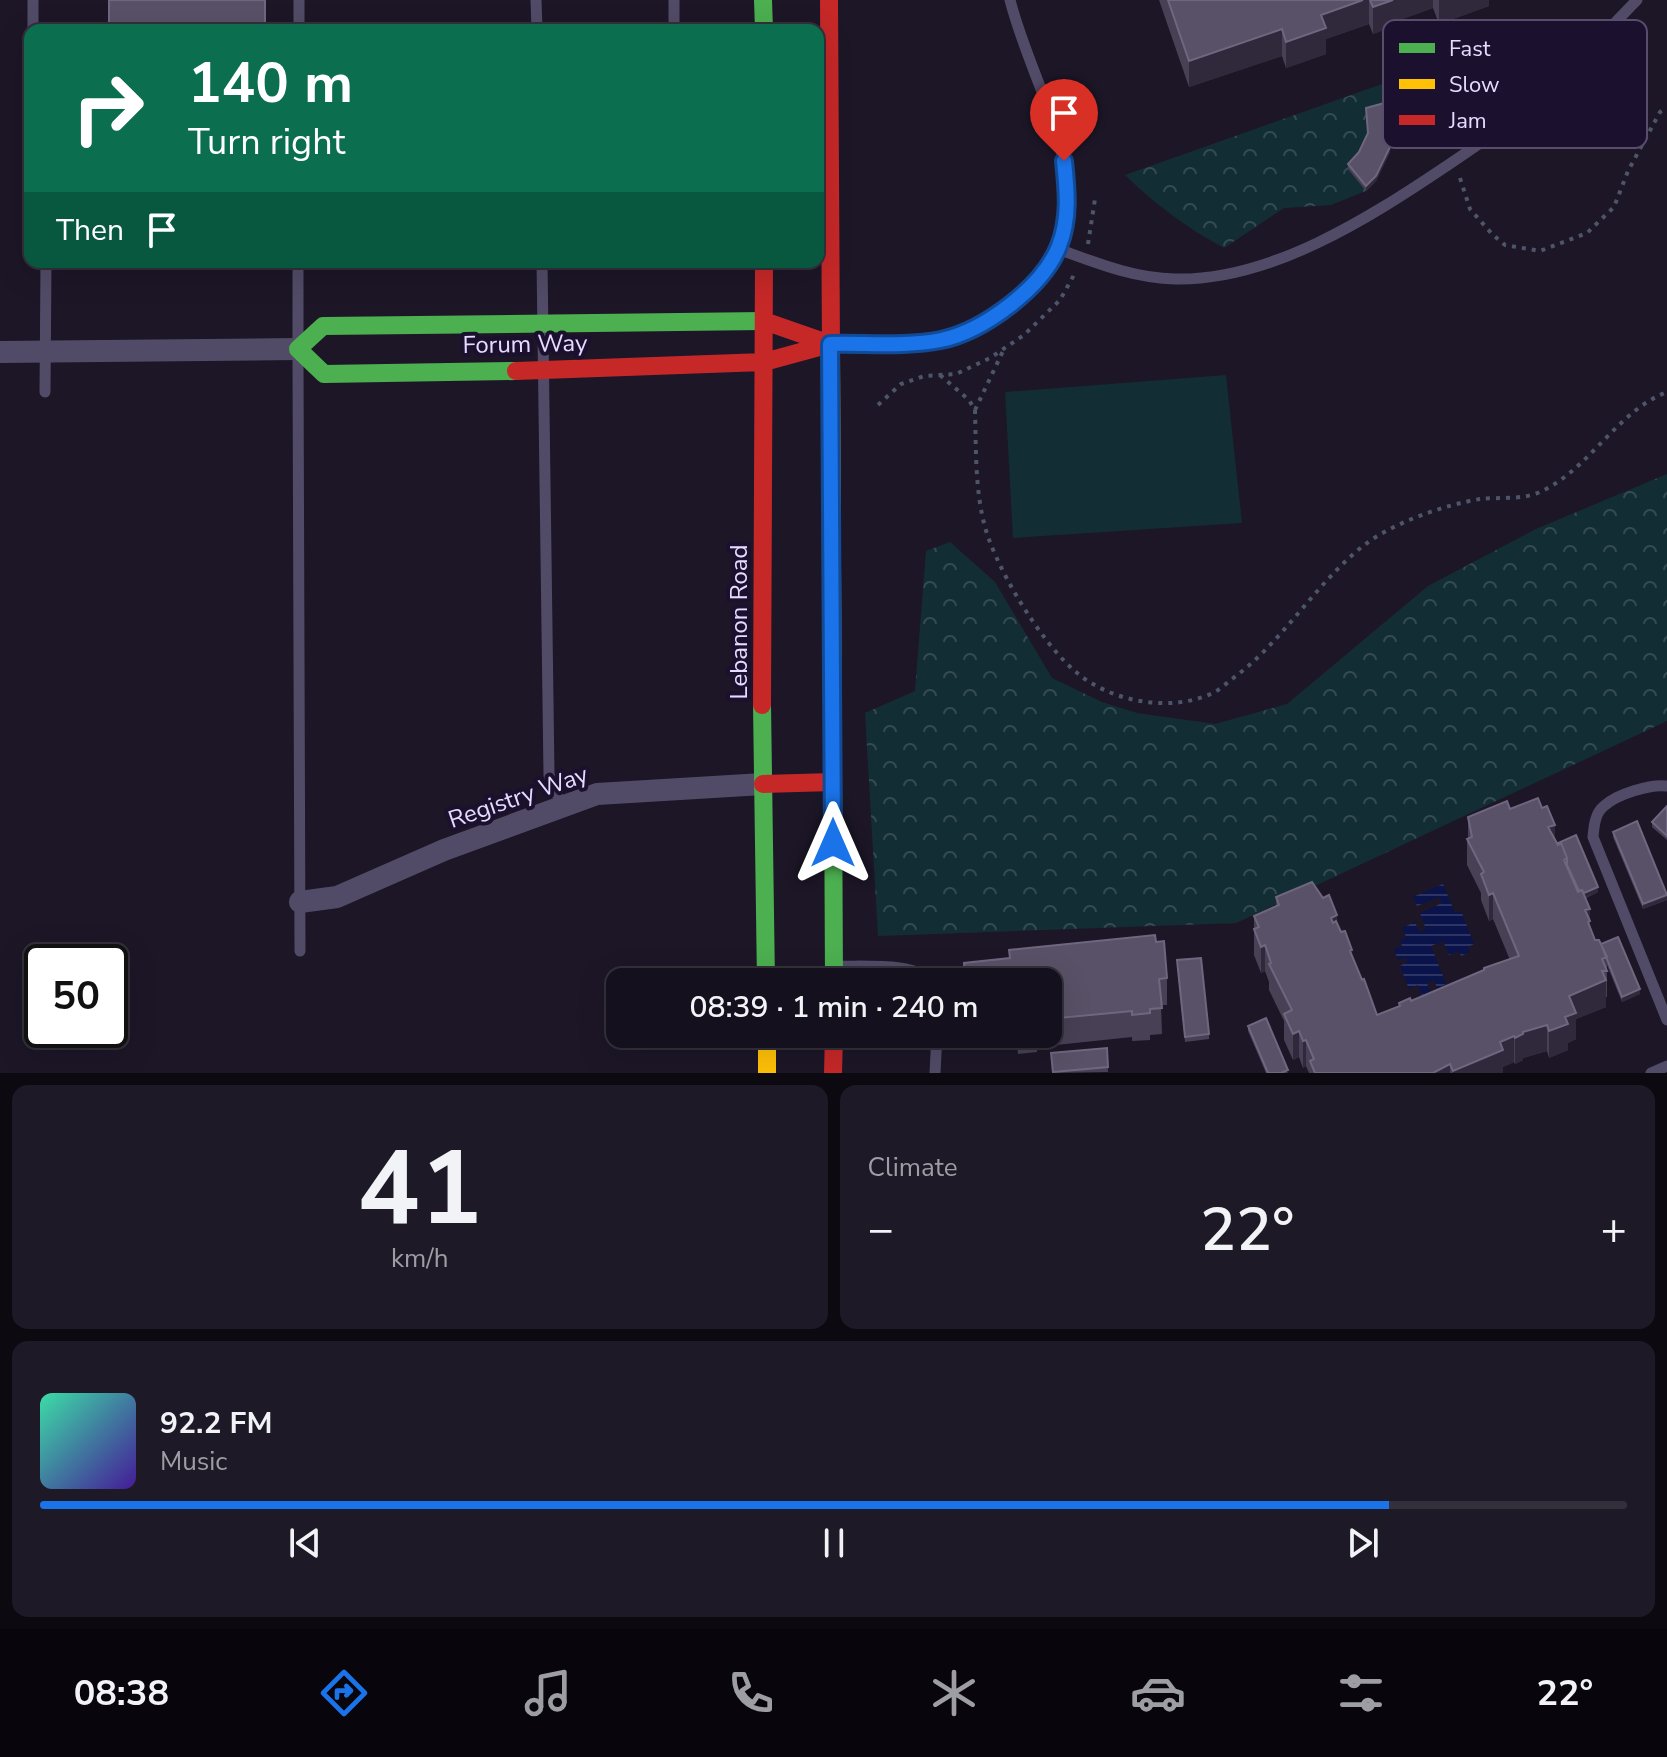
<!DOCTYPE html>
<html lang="en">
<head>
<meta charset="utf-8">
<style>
  :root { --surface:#15101d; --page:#1e1926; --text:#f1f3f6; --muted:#9d9da4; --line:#34303b; --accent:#1a73e8 }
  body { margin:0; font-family:"Nunito Sans",sans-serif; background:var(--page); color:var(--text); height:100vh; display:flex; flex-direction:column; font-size:30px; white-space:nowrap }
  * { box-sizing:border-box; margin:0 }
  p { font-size:26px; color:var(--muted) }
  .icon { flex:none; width:44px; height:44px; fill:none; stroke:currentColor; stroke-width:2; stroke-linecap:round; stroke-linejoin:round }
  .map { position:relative; height:1073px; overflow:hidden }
  .drawer { display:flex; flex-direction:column; gap:12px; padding:12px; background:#0c0910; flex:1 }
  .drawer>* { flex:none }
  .hud { position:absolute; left:24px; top:24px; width:800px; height:244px; border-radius:16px; box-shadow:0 8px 32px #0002,0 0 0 2px var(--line); background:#0b6e4f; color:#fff; overflow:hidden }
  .speed { position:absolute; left:24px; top:944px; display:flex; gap:16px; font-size:40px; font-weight:700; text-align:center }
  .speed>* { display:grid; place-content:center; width:104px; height:104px; border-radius:50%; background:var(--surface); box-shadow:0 8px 32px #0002,0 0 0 2px var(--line); line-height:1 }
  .speed .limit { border:4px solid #111; border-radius:12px; background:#fff; color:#111 }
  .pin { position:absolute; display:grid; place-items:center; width:68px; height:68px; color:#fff; margin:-82px -34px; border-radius:50% 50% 50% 0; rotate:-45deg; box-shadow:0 0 8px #0007 }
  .pin .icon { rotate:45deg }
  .me { position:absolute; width:88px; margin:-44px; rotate:0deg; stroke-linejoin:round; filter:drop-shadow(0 0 6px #0008) }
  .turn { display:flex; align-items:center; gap:28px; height:168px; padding:0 32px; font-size:36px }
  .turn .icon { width:104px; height:104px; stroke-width:2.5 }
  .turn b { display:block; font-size:56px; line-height:68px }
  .then { display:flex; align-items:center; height:76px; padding:0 32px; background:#0003; gap:16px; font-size:30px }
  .big { font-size:60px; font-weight:600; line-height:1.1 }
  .drawer .card { flex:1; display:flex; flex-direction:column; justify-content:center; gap:12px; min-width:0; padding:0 28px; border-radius:16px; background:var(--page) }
  .drawer .dial { align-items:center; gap:0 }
  .dial b { font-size:104px; line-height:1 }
  .song { display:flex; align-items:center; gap:24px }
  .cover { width:96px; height:96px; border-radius:12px; background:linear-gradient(135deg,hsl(160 70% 55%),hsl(260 70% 35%)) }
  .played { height:8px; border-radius:4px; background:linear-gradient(90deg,var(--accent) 85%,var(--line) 85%) }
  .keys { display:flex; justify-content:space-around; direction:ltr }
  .heat { display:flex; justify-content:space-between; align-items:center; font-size:44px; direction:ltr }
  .drawer .tiles { flex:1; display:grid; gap:12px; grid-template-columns:1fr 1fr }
  .card:last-child { grid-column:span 2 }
  .trip { position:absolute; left:606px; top:968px; width:456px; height:80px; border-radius:16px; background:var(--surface); box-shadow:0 8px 32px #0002,0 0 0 2px var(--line); font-weight:600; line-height:80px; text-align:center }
  .tabs { display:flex; height:128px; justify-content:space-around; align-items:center; background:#08060c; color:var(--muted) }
  .tabs .icon { width:56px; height:56px }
  .tabs .active { color:var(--accent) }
  .tabs b { font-size:36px; color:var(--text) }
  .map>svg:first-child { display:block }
  .forest { fill:url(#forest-crowns) }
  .garden { fill:#132d35 }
  .water { fill:url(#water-rules) }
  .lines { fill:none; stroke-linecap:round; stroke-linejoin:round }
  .path { stroke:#4d5669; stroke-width:4; stroke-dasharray:4 6; stroke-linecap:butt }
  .lane { stroke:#524b67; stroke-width:11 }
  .street { stroke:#524b67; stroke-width:22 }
  .fast { stroke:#4caf50; stroke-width:18 }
  .slow { stroke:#ffc107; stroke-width:18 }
  .jam { stroke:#c62828; stroke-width:18 }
  .wall { fill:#484155 }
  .shaded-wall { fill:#2f293b }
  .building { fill:#595167; stroke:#6f677f; stroke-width:2 }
  .route-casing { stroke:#114b97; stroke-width:20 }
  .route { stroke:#1a73e8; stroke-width:14 }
  .labels { text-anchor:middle; stroke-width:8; stroke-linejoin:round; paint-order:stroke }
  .street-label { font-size:24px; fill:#e7dcff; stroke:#1b102d }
  .key { fill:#1b102d; stroke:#584d6c; stroke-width:2 }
  .key-label { font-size:22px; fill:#e7dcff }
</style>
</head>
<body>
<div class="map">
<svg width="1667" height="1073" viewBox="0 0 1667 1073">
  <defs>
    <pattern id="forest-crowns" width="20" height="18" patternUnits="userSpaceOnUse" patternTransform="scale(2)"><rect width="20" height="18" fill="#132d35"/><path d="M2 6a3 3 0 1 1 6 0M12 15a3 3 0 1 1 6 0" fill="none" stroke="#354b53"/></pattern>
    <pattern id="water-rules" width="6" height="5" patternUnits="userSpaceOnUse" patternTransform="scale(2)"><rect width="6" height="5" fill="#0a134a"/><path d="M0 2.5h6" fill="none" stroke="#2e3565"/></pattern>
  </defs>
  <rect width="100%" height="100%" fill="#1c1627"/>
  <!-- forest -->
  <path class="forest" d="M 1385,83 L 1391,119 L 1390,152 L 1376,181 L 1366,191 L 1331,205 L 1284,208 L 1224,248 C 1187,228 1156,205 1125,175 Z
    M 1667,474 L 1667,721 L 1236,923 L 878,936 L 865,713 L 915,691 L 926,551 L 950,542 L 995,582 L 1052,678 L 1102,702 L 1137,713 L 1215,724 L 1287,704 L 1428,586 L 1536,529 Z"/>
  <!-- garden -->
  <path class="garden" d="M 1226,375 L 1242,523 L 1013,538 L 1005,392 Z"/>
  <!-- water -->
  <path class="water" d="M 1443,884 L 1455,913 L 1461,911 L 1474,944 L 1468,947 L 1470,952 L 1461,956 L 1459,951 L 1449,955 L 1443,941 L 1431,946 L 1446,984 L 1437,988 L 1434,980 L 1427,983 L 1430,992 L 1422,995 L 1418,985 L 1409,989 L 1400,966 L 1407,962 L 1406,958 L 1398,960 L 1394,949 L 1402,946 L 1400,940 L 1406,937 L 1402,928 L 1415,922 L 1419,932 L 1426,929 L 1420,913 L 1442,903 L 1439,897 L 1417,906 L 1413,897 Z"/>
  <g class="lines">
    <!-- path -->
    <path class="path" d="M 1460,178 L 1470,209 L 1492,234 L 1505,245 L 1540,251 L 1587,233 L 1614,207 L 1628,171 L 1660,112 L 1667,108
      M 1088,244 L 1095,199
      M 940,375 L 969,400 L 975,410 C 976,445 975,484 983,519 C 992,563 1041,643 1076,672 C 1111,702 1170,713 1213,693 C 1219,690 1226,684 1232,679 C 1283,642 1314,585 1363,546 C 1392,523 1444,505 1480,499 C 1498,497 1523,500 1540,492 C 1589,470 1617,411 1667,392
      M 878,405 L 901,384 L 924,376 L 956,374 L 990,358 L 1024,335 L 1060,300 L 1075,273
      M 975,410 L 1003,351"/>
    <!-- lane -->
    <path class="lane" d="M 536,0 L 537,30
      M 674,0 L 674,30
      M 33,30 L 33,0
      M 299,30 L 299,0
      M 537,30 L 674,29
      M 1470,150 L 1438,60 L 1442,47 L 1452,42 L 1468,42 C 1482,55 1495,92 1510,98 C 1517,101 1528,99 1536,100
      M 1058,249 C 1097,263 1133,278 1175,279 C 1271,281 1369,218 1445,167 C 1470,150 1496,133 1520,114 C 1562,80 1599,39 1637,0
      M 542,262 L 549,775 L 562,806
      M 298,341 L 298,262
      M 835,344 C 870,343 910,348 944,339 C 986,328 1044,287 1059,246 C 1069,219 1069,190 1064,162 C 1052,106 1024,55 1010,0
      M 298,359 L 300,951
      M 45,392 L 46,262
      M 1667,786 C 1650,784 1617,794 1604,806 C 1595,813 1594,826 1593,837 L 1667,1020
      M 838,966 C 862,967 918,962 932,982
      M 935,1073 L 937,1034
      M 1651,1073 L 1667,1066"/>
    <!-- street -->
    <path class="street" d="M 0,352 L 298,349
      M 300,902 L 337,897 L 444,850 L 597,794 L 763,784"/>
    <!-- fast -->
    <path class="fast" d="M 763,0 L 764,30
      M 516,371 L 324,374 L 298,349 L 323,326 L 764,321
      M 762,705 L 766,982
      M 833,776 L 834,982"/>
    <!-- slow -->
    <path class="slow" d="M 831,351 L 833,776
      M 767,1034 L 767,1073"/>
    <!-- jam -->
    <path class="jam" d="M 829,0 L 831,351
      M 516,371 L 764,362 L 830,344 L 764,321
      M 762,705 L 764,262
      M 763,784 L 833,782
      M 833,1073 L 834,1034"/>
  </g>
  <!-- wall -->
  <path class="wall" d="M 1159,0 L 1489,0 L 1489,6 L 1439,24 L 1433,8 L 1394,22 L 1392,27 L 1373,34 L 1369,24 L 1326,39 L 1326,54 L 1286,68 L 1282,56 L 1189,87 Z
    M 1390,152 L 1376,181 L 1366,191 L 1348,169 L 1348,164 Z
    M 1667,806 L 1667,840 L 1652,827 L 1652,822 Z
    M 1510,809 L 1555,839 L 1558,845 L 1598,892 L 1586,898 L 1590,928 L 1595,940 L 1601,944 L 1640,994 L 1622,1002 L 1607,965 L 1607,997 L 1606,997 L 1606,1007 L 1576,1019 L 1576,1039 L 1568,1043 L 1568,1050 L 1549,1058 L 1547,1051 L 1523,1058 L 1523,1060 L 1515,1064 L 1514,1062 L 1503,1067 L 1503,1073 L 1309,1073 L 1306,1066 L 1303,1068 L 1299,1057 L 1293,1060 L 1284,1040 L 1284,1021 L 1269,990 L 1269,982 L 1265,971 L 1261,973 L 1254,955 L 1254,916 L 1276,906 L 1276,897 L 1337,924 L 1377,1015 L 1399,1006 L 1399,1003 L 1411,1001 L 1510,960 L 1493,919 L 1489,921 L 1481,900 L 1481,893 L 1467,865 L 1467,839 L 1468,838 L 1468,817 Z
    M 1613,832 L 1667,900 L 1643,909 L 1613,837 Z
    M 1156,942 L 1167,978 L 1167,1005 L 1161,1005 L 1162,1034 L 1150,1035 L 1150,1040 L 1132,1041 L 1132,1037 L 1037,1047 L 1037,1052 L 1018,1054 L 1017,1043 L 987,1046 L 986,1036 L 979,1037 L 979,1034 L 1048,1034 L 1048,982 L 964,982 L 964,963 L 1009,958 L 1009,950 Z
    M 1177,965 L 1209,1034 L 1209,1039 L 1185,1042 Z
    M 1248,1026 L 1288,1073 L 1266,1073 L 1248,1031 Z
    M 1107,1048 L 1108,1072 L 1052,1073 L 1051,1053 Z"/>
  <!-- shaded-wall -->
  <path class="shaded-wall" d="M 1363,0 L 1369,0 L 1369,24 L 1326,39 L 1326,54 L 1286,68 L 1286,42 L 1321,15 Z
    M 1393,0 L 1433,0 L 1433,8 L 1394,22 L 1392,27 L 1373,34 L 1373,7 Z
    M 1439,0 L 1489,0 L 1489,6 L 1439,24 Z
    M 1282,29 L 1282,56 L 1189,87 L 1189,61 Z
    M 1392,135 L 1390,152 L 1376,181 L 1366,191 L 1366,186 Z
    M 1555,825 L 1555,851 L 1548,827 Z
    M 1598,887 L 1598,892 L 1580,900 L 1580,895 Z
    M 1493,893 L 1493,919 L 1489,921 L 1489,895 Z
    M 1667,895 L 1667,900 L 1643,909 L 1643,904 Z
    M 1590,909 L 1590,948 L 1585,910 Z
    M 1337,915 L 1337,942 L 1331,918 Z
    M 1265,945 L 1265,971 L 1261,973 L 1261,947 Z
    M 1606,980 L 1606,1007 L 1576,1019 L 1576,1039 L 1568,1043 L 1568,1050 L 1549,1058 L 1549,1031 L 1565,1017 L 1569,996 Z
    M 1640,989 L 1640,994 L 1622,1002 L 1622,997 Z
    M 1547,1025 L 1547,1051 L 1523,1058 L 1523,1060 L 1515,1064 L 1515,1038 L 1523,1032 Z
    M 1299,1031 L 1299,1057 L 1293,1060 L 1293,1034 Z
    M 1514,1036 L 1514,1062 L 1503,1067 L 1503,1073 L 1453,1073 L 1453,1071 L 1500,1042 Z
    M 1306,1040 L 1306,1066 L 1303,1068 L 1303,1041 Z
    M 1450,1064 L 1450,1073 L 1433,1073 Z"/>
  <!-- building -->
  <path class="building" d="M 109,0 L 265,0 L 265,30 L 109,30 Z
    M 1168,0 L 1363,0 L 1321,15 L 1326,28 L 1286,42 L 1282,29 L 1189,61 Z
    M 1370,0 L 1393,0 L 1373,7 Z
    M 1388,102 L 1392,130 L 1390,147 L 1376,176 L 1366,186 L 1348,164 L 1359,152 L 1368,133 L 1366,108 Z
    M 1538,798 L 1542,808 L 1547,806 L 1555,825 L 1548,827 L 1558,845 L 1561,843 L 1567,858 L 1564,860 L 1578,892 L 1582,890 L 1590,909 L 1585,910 L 1590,921 L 1588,922 L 1595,940 L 1599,940 L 1607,957 L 1602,959 L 1607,971 L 1602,971 L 1606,980 L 1569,996 L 1576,1013 L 1565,1017 L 1568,1024 L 1549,1031 L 1547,1025 L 1523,1032 L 1523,1034 L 1515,1038 L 1514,1036 L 1500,1042 L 1503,1050 L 1453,1071 L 1450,1064 L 1433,1073 L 1315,1073 L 1310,1061 L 1314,1059 L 1306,1040 L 1303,1041 L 1299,1031 L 1293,1034 L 1284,1014 L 1292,1010 L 1269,964 L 1271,963 L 1265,945 L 1261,947 L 1254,929 L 1259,927 L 1254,916 L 1279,905 L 1276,897 L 1312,882 L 1323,898 L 1329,895 L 1337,915 L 1331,918 L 1333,923 L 1336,921 L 1341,932 L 1345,931 L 1352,950 L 1350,951 L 1362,980 L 1364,979 L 1377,1015 L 1400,1006 L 1399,1003 L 1410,998 L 1411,1001 L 1484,970 L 1484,968 L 1519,956 L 1493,893 L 1489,895 L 1481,874 L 1484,872 L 1467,839 L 1472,837 L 1468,817 L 1507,801 L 1510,809 Z
    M 1667,806 L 1667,836 L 1652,822 Z
    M 1637,821 L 1667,895 L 1643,904 L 1613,832 Z
    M 1576,835 L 1598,887 L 1584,893 L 1582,890 L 1579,891 L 1567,865 L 1567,858 L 1561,843 L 1559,844 L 1558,843 Z
    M 1155,935 L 1156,942 L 1164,941 L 1167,978 L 1159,979 L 1162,1008 L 1150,1009 L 1150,1013 L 1132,1015 L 1132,1011 L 1048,1019 L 1048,982 L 965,982 L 964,963 L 1010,958 L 1009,950 Z
    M 1618,937 L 1640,989 L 1622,997 L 1601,944 Z
    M 1201,958 L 1209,1034 L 1185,1037 L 1177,960 Z
    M 1266,1018 L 1288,1070 L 1281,1073 L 1268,1073 L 1248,1026 Z
    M 1107,1048 L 1108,1067 L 1053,1072 L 1051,1053 Z"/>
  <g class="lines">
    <!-- route casing -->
    <g class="route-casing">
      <path id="route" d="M 833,843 L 830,344 C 867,343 905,347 941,340 C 984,331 1043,287 1059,246 C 1070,218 1067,190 1064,161"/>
    </g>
    <!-- route -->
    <use href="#route" class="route"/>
  </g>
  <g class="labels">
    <!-- street labels -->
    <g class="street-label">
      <text transform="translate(525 344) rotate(-1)" y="8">Forum Way</text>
      <text transform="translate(739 622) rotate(-90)" y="8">Lebanon Road</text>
      <text transform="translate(518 797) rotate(-19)" y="8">Registry Way</text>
    </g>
  </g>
  <!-- legend -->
  <rect x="1383" y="20" width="264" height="128" rx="12" class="key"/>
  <rect x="1399" y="43" width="36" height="10" fill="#4caf50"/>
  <rect x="1399" y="79" width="36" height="10" fill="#ffc107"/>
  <rect x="1399" y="115" width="36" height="10" fill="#c62828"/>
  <g class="key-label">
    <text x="1449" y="56">Fast</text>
    <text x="1449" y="92">Slow</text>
    <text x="1449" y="128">Jam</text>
  </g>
</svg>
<div class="speed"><div class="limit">50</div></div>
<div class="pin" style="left:1064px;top:161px;background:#d93025"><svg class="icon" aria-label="arrive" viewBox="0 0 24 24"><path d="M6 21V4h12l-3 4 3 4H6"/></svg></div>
<svg class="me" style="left:833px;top:843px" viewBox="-20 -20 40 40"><path d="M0-17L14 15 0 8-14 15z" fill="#1a73e8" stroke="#fff" stroke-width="4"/></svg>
<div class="trip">08:39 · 1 min · 240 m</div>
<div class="hud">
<div class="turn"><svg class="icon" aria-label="right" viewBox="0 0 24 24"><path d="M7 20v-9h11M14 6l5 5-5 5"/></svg><div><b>140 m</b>Turn right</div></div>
<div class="then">Then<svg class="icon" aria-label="arrive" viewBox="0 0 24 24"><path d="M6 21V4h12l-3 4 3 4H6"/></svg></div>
</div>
</div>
<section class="drawer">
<div class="tiles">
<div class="card dial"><b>41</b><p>km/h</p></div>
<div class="card"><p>Climate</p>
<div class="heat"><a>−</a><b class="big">22°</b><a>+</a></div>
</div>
<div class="card">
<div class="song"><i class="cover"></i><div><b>92.2 FM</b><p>Music</p></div></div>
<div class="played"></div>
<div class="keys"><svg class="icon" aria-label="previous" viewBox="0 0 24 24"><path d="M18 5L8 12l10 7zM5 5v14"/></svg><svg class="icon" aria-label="pause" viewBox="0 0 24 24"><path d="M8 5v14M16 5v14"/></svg><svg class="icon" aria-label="next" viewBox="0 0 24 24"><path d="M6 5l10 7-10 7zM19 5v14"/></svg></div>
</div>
</div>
</section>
<nav class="tabs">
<b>08:38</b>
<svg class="icon active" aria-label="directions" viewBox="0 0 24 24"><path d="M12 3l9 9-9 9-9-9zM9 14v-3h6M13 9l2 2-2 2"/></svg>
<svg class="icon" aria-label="music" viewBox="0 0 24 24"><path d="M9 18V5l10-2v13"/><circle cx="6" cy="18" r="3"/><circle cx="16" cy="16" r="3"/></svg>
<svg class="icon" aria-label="phone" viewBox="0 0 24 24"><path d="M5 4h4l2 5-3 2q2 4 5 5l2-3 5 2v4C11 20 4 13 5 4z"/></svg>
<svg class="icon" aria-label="climate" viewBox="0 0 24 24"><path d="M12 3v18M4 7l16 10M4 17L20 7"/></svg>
<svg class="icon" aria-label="car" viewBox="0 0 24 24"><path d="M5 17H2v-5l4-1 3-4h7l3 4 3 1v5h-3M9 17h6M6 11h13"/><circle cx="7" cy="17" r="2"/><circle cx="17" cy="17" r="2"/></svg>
<svg class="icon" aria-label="filters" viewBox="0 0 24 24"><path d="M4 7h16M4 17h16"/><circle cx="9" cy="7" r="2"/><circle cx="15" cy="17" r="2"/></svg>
<b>22°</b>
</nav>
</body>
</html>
